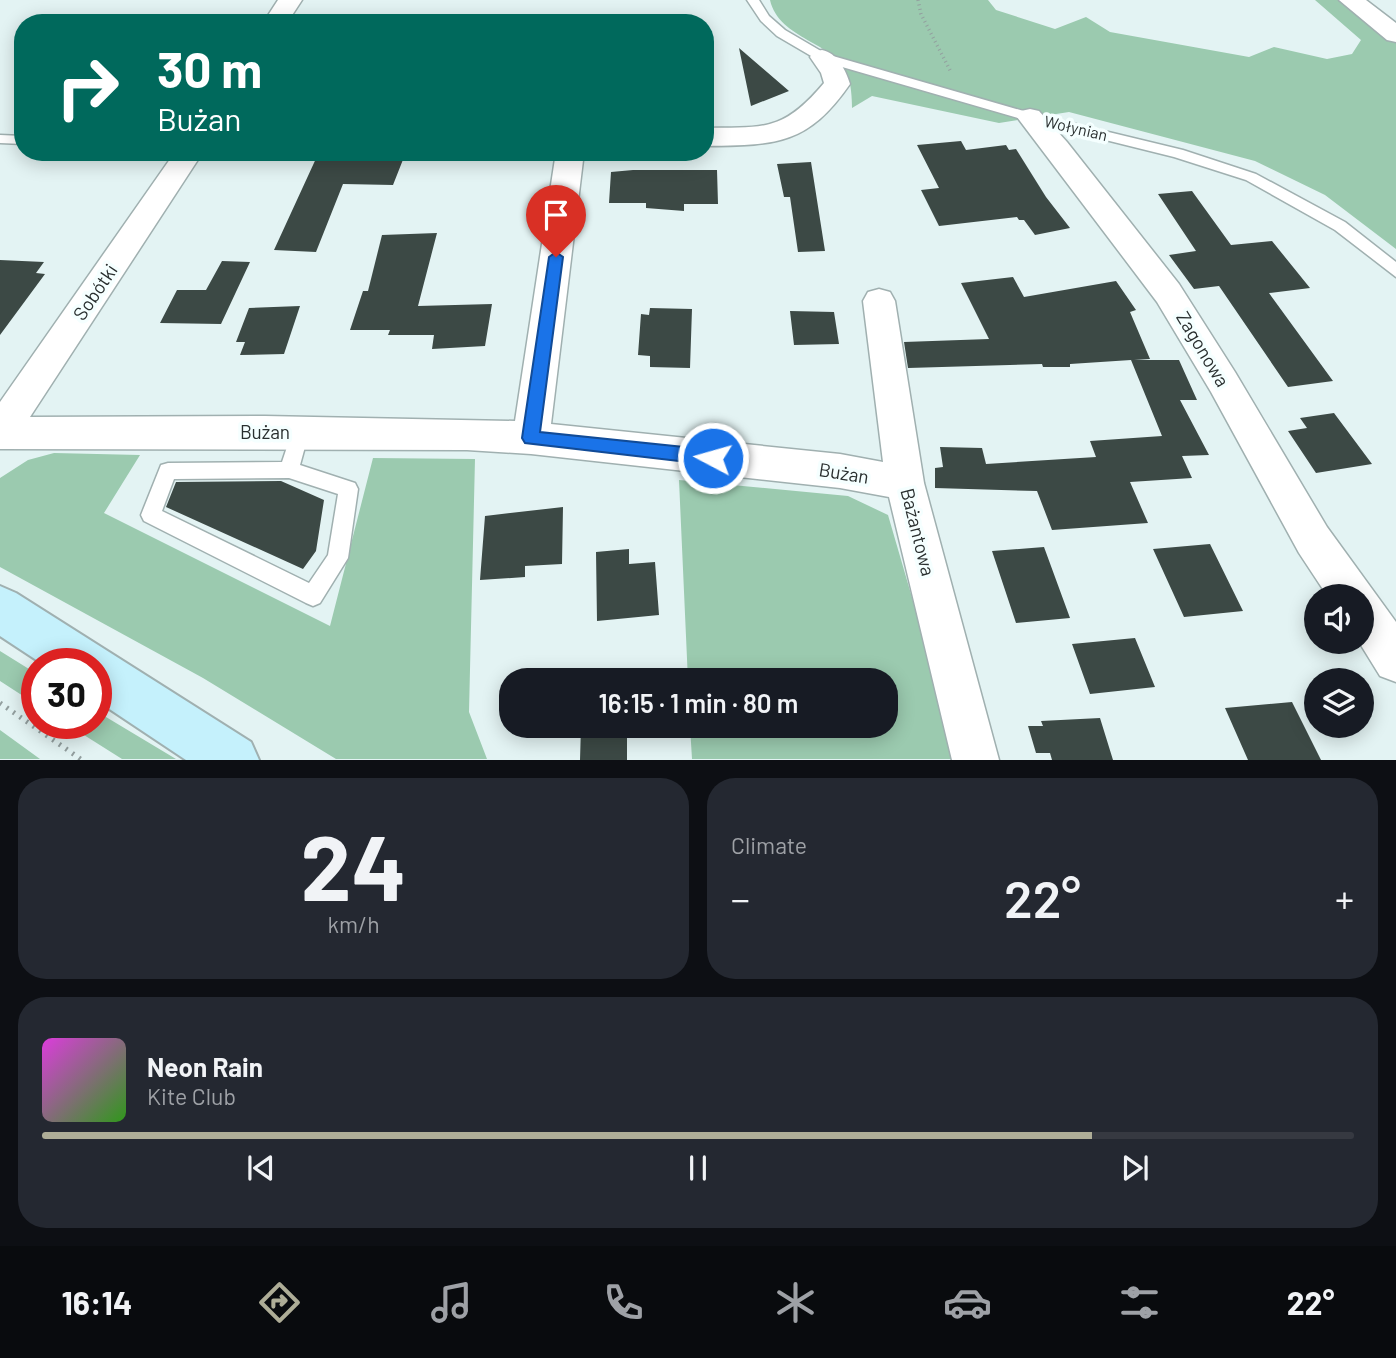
<!DOCTYPE html>
<html lang="en">
<head>
<meta charset="utf-8">
<style>
  :root { --surface:#171b24; --page:#242831; --text:#f1f3f6; --muted:#9ea1a6; --line:#363941; --accent:#aead97 }
  body { margin:0; font-family:Barlow,sans-serif; background:var(--page); color:var(--text); height:100vh; display:flex; flex-direction:column; font-size:26px; white-space:nowrap }
  * { box-sizing:border-box; margin:0 }
  p { font-size:23px; color:var(--muted) }
  .icon { flex:none; width:38px; height:38px; fill:none; stroke:currentColor; stroke-width:2; stroke-linecap:round; stroke-linejoin:round }
  .map { position:relative; height:760px; overflow:hidden }
  .side { display:flex; flex-direction:column; gap:18px; padding:18px; background:#0d0f14; flex:1 }
  .side>* { flex:none }
  .hud { position:absolute; left:14px; top:14px; width:700px; height:147px; border-radius:28px; box-shadow:0 4px 18px #0003; background:#00695c; color:#fff; overflow:hidden }
  .tools { position:absolute; left:1304px; top:584px; display:grid; gap:14px }
  .tools a { display:grid; place-items:center; width:70px; height:70px; border-radius:50%; background:var(--surface); box-shadow:0 4px 18px #0003; font-size:35px }
  .speed { position:absolute; left:21px; top:648px; display:flex; gap:14px; font-size:35px; font-weight:700; text-align:center }
  .speed>* { display:grid; place-content:center; width:91px; height:91px; border-radius:50%; background:var(--surface); box-shadow:0 4px 18px #0003; line-height:1 }
  .speed .limit { border:10px solid #d22; background:#fff; color:#111 }
  .pin { position:absolute; display:grid; place-items:center; width:60px; height:60px; color:#fff; margin:-72px -30px; border-radius:50% 50% 50% 0; rotate:-45deg; box-shadow:0 0 7px #0007 }
  .pin .icon { rotate:45deg }
  .me { position:absolute; width:77px; margin:-38px; rotate:276deg; stroke-linejoin:round; filter:drop-shadow(0 0 5px #0008) }
  .turn { display:flex; align-items:center; gap:24px; height:147px; padding:0 28px; font-size:32px }
  .turn .icon { width:91px; height:91px; stroke-width:2.5 }
  .turn b { display:block; font-size:49px; line-height:60px }
  .big { font-size:52px; font-weight:600; line-height:1.1 }
  .side .card { flex:1; display:flex; flex-direction:column; justify-content:center; gap:10px; min-width:0; padding:0 24px; border-radius:28px; background:var(--page) }
  .side .dial { align-items:center; gap:0 }
  .dial b { font-size:91px; line-height:1 }
  .song { display:flex; align-items:center; gap:21px }
  .cover { width:84px; height:84px; border-radius:10px; background:linear-gradient(135deg,hsl(300 70% 55%),hsl(110 70% 35%)) }
  .played { height:7px; border-radius:4px; background:linear-gradient(90deg,var(--accent) 80%,var(--line) 80%) }
  .keys { display:flex; justify-content:space-around; direction:ltr }
  .heat { display:flex; justify-content:space-between; align-items:center; font-size:38px; direction:ltr }
  .side .tiles { flex:1; display:grid; gap:18px; grid-template-columns:1fr 1fr }
  .card:last-child { grid-column:span 2 }
  .trip { position:absolute; left:499px; top:668px; width:399px; height:70px; border-radius:28px; background:var(--surface); box-shadow:0 4px 18px #0003; font-weight:600; line-height:70px; text-align:center }
  .menu { display:flex; height:112px; justify-content:space-around; align-items:center; background:#090b0e; color:var(--muted) }
  .menu .icon { width:49px; height:49px }
  .menu .selected { color:var(--accent) }
  .menu b { font-size:32px; color:var(--text) }
  .map>svg:first-child { display:block }
  .green { fill:#9bcaaf }
  .building { fill:#3c4945 }
  .lines { fill:none; stroke-linecap:round; stroke-linejoin:round }
  .lane-casing { stroke:#a0b0b0; stroke-width:3 }
  .street-casing { stroke:#a0b0b0; stroke-width:3 }
  .secondary-casing { stroke:#a0b0b0; stroke-width:4 }
  .path-far1 { stroke:#939f9f; stroke-width:3.5; stroke-dasharray:1 3.5; stroke-linecap:butt }
  .path { stroke:#939f9f; stroke-width:5; stroke-dasharray:2 6; stroke-linecap:butt }
  .lane { fill:#fff; fill-rule:evenodd }
  .street { fill:#fff; fill-rule:evenodd }
  .secondary { fill:#c5f1fc; fill-rule:evenodd }
  .route { fill:#1a73e8; stroke:#114b97; stroke-width:2 }
  .labels { text-anchor:middle; stroke-width:7; stroke-linejoin:round; paint-order:stroke }
  .far-street-label { font-size:16px; fill:#292f2f; stroke:#f5ffff }
  .street-label { font-size:19px; fill:#292f2f; stroke:#f5ffff }
</style>
</head>
<body>
<div class="map">
<svg width="1396" height="760" viewBox="0 0 1396 760">
  <rect width="100%" height="100%" fill="#e3f3f3"/>
  <!-- green -->
  <path class="green" d="M 770,0 L 988,0 L 996,10 L 1055,29 L 1086,17 L 1110,32 L 1249,57 L 1274,47 L 1327,59 L 1352,54 L 1361,40 L 1315,0 L 1345,0 L 1396,41 L 1396,249 L 1325,195 L 1255,161 L 1069,112 L 999,123 L 872,96 L 852,108 C 852,98 851,85 848,75 C 836,42 779,40 770,0 Z
    M 54,453 L 140,455 L 104,513 L 330,626 L 373,458 L 475,459 L 469,712 L 487,759 L 336,759 L 203,678 L 0,567 L 0,478 L 28,460 Z
    M 679,480 L 848,496 L 888,515 L 959,759 L 692,759 L 690,726 L 886,726 L 886,681 L 688,681 Z
    M 0,651 L 37,674 L 37,705 L 0,681 Z
    M 96,711 L 176,759 L 122,759 L 65,723 L 96,723 Z
    M 0,730 L 40,759 L 0,759 Z"/>
  <!-- building -->
  <path class="building" d="M 739,48 L 789,91 L 751,106 Z
    M 961,141 L 966,150 L 1006,145 L 1009,150 L 1016,149 L 1046,197 L 1070,228 L 1035,235 L 1024,220 L 1019,220 L 1017,217 L 939,226 L 921,190 L 939,188 L 917,145 Z
    M 319,152 L 406,152 L 393,185 L 343,184 L 316,252 L 274,250 Z
    M 811,162 L 825,251 L 798,252 L 790,197 L 784,197 L 777,164 Z
    M 633,170 L 717,170 L 718,204 L 684,204 L 684,211 L 646,208 L 646,203 L 609,203 L 611,172 Z
    M 1192,191 L 1231,245 L 1272,241 L 1310,288 L 1269,293 L 1333,381 L 1288,387 L 1219,286 L 1194,289 L 1169,255 L 1196,251 L 1158,194 Z
    M 437,233 L 418,306 L 492,304 L 485,346 L 432,349 L 434,335 L 388,335 L 390,330 L 350,330 L 363,291 L 368,291 L 382,235 Z
    M 0,260 L 44,262 L 36,273 L 45,274 L 0,335 Z
    M 222,261 L 250,262 L 221,324 L 160,323 L 177,290 L 206,290 Z
    M 1013,277 L 1024,297 L 1116,281 L 1136,310 L 1130,312 L 1150,359 L 1134,360 L 1179,360 L 1197,400 L 1180,400 L 1209,455 L 1182,456 L 1192,478 L 1130,482 L 1148,523 L 1052,530 L 1037,491 L 935,488 L 935,468 L 943,467 L 940,447 L 982,448 L 986,464 L 1096,457 L 1090,441 L 1162,436 L 1131,360 L 1070,364 L 1070,367 L 1043,367 L 1042,364 L 908,368 L 904,342 L 989,339 L 961,283 Z
    M 300,306 L 284,354 L 240,355 L 245,342 L 236,342 L 249,308 Z
    M 650,308 L 692,309 L 690,368 L 650,367 L 650,356 L 638,355 L 641,314 L 649,315 Z
    M 790,311 L 834,312 L 839,344 L 794,345 Z
    M 1334,413 L 1372,464 L 1316,473 L 1288,431 L 1307,428 L 1300,418 Z
    M 281,481 L 324,500 L 316,551 L 303,569 L 166,507 L 176,482 Z
    M 563,507 L 562,564 L 525,566 L 525,577 L 480,580 L 485,516 Z
    M 1210,544 L 1243,611 L 1184,617 L 1153,549 Z
    M 1044,547 L 1070,618 L 1016,623 L 992,551 Z
    M 629,549 L 629,564 L 655,562 L 659,615 L 597,621 L 596,552 Z
    M 1135,638 L 1155,687 L 1090,694 L 1072,644 Z
    M 1292,702 L 1321,760 L 1248,760 L 1225,708 Z
    M 1100,718 L 1113,760 L 1052,760 L 1050,753 L 1036,753 L 1028,726 L 1043,726 L 1041,721 Z
    M 581,726 L 627,726 L 627,760 L 580,760 Z"/>
  <g class="lines">
    <!-- lane casing -->
    <g class="lane-casing">
      <path id="lane" d="M 747,0 L 759,0 L 769,16 L 785,30 L 826,54 L 1034,114 L 1183,150 L 1256,174 L 1345,222 L 1396,262 L 1396,277 L 1335,230 L 1246,180 L 1174,157 L 1025,120 L 818,60 L 777,36 L 761,21 Z
        M 0,135 L 23,136 L 23,144 L 0,143 Z
        M 300,424 L 306,426 L 309,432 L 300,465 L 355,483 L 358,489 L 348,558 L 320,603 L 313,606 L 306,603 L 144,521 L 141,515 L 161,465 L 168,463 L 282,462 L 294,426 ZM 289,478 L 338,494 L 328,555 L 309,583 L 162,511 L 174,479 Z"/>
    </g>
    <!-- street casing -->
    <g class="street-casing">
      <path id="street" d="M 278,0 L 302,0 L 287,23 L 263,23 Z
        M 1339,0 L 1366,0 L 1396,23 L 1396,42 L 1387,40 Z
        M 822,50 C 837,53 846,70 850,84 C 807,146 775,145 705,146 L 705,128 C 765,127 783,132 824,83 L 821,73 L 810,57 L 813,52 Z
        M 1030,109 L 1039,111 L 1067,142 L 1179,284 L 1235,372 L 1327,527 L 1396,622 L 1396,682 L 1380,676 L 1359,642 L 1362,642 L 1362,597 L 1328,597 L 1299,553 L 1211,392 L 1157,302 L 1017,117 L 1021,111 Z
        M 175,152 L 203,152 L 30,417 L 265,416 L 515,421 L 556,152 L 584,152 L 551,424 L 840,454 L 883,462 L 863,301 L 868,292 L 879,289 L 890,292 L 895,301 L 924,483 L 999,760 L 952,760 L 889,497 L 840,488 L 531,454 L 467,450 L 0,449 L 0,402 Z"/>
    </g>
    <!-- secondary casing -->
    <g class="secondary-casing">
      <path id="secondary" d="M 0,586 L 16,593 L 251,742 L 259,760 L 186,760 L 96,700 L 96,663 L 41,663 L 0,636 Z"/>
    </g>
    <!-- path-far1 -->
    <path class="path-far1" d="M 918,0 L 921,14 L 951,72"/>
    <!-- path -->
    <path class="path" d="M 0,703 L 82,760"/>
    <!-- lane -->
    <use href="#lane" class="lane"/>
    <!-- street -->
    <use href="#street" class="street"/>
    <!-- secondary -->
    <use href="#secondary" class="secondary"/>
  </g>
  <!-- route -->
  <path class="route" d="M 556,252 L 563,257 L 540,432 L 713,450 L 720,452 L 722,458 L 720,463 L 713,465 L 525,443 L 522,438 L 549,257 Z"/>
  <g class="labels">
    <!-- far-street labels -->
    <g class="far-street-label">
      <text transform="translate(1076 128) rotate(13)" y="6">Wołynian</text>
    </g>
    <!-- street labels -->
    <g class="street-label">
      <text transform="translate(95 292) rotate(-56)" y="7">Sobótki</text>
      <text transform="translate(1203 349) rotate(59)" y="7">Zagonowa</text>
      <text x="265" y="439">Bużan</text>
      <text transform="translate(844 473) rotate(9)" y="7">Bużan</text>
      <text transform="translate(918 532) rotate(76)" y="7">Bażantowa</text>
    </g>
  </g>
</svg>
<div class="tools">
<a><svg class="icon" aria-label="sound" viewBox="0 0 24 24"><path d="M4 9h4l5-4v14l-5-4H4zM17 9q2 3 0 6"/></svg></a>
<a><svg class="icon" aria-label="layers" viewBox="0 0 24 24"><path d="M12 4l9 5-9 5-9-5zM3 14l9 5 9-5"/></svg></a>
</div>
<div class="speed"><div class="limit">30</div></div>
<div class="pin" style="left:556px;top:257px;background:#d93025"><svg class="icon" aria-label="arrive" viewBox="0 0 24 24"><path d="M6 21V4h12l-3 4 3 4H6"/></svg></div>
<svg class="me" style="left:713px;top:458px" viewBox="-20 -20 40 40"><circle r="17" fill="#1a73e8" stroke="#fff" stroke-width="3"/><path d="M0-11L8 9 0 5-8 9z" fill="#fff"/></svg>
<div class="trip">16:15 · 1 min · 80 m</div>
<div class="hud">
<div class="turn"><svg class="icon" aria-label="right" viewBox="0 0 24 24"><path d="M7 20v-9h11M14 6l5 5-5 5"/></svg><div><b>30 m</b>Bużan</div></div>
</div>
</div>
<section class="side">
<div class="tiles">
<div class="card dial"><b>24</b><p>km/h</p></div>
<div class="card"><p>Climate</p>
<div class="heat"><a>−</a><b class="big">22°</b><a>+</a></div>
</div>
<div class="card">
<div class="song"><i class="cover"></i><div><b>Neon Rain</b><p>Kite Club</p></div></div>
<div class="played"></div>
<div class="keys"><svg class="icon" aria-label="previous" viewBox="0 0 24 24"><path d="M18 5L8 12l10 7zM5 5v14"/></svg><svg class="icon" aria-label="pause" viewBox="0 0 24 24"><path d="M8 5v14M16 5v14"/></svg><svg class="icon" aria-label="next" viewBox="0 0 24 24"><path d="M6 5l10 7-10 7zM19 5v14"/></svg></div>
</div>
</div>
</section>
<nav class="menu">
<b>16:14</b>
<svg class="icon selected" aria-label="directions" viewBox="0 0 24 24"><path d="M12 3l9 9-9 9-9-9zM9 14v-3h6M13 9l2 2-2 2"/></svg>
<svg class="icon" aria-label="music" viewBox="0 0 24 24"><path d="M9 18V5l10-2v13"/><circle cx="6" cy="18" r="3"/><circle cx="16" cy="16" r="3"/></svg>
<svg class="icon" aria-label="phone" viewBox="0 0 24 24"><path d="M5 4h4l2 5-3 2q2 4 5 5l2-3 5 2v4C11 20 4 13 5 4z"/></svg>
<svg class="icon" aria-label="climate" viewBox="0 0 24 24"><path d="M12 3v18M4 7l16 10M4 17L20 7"/></svg>
<svg class="icon" aria-label="car" viewBox="0 0 24 24"><path d="M5 17H2v-5l4-1 3-4h7l3 4 3 1v5h-3M9 17h6M6 11h13"/><circle cx="7" cy="17" r="2"/><circle cx="17" cy="17" r="2"/></svg>
<svg class="icon" aria-label="filters" viewBox="0 0 24 24"><path d="M4 7h16M4 17h16"/><circle cx="9" cy="7" r="2"/><circle cx="15" cy="17" r="2"/></svg>
<b>22°</b>
</nav>
</body>
</html>
